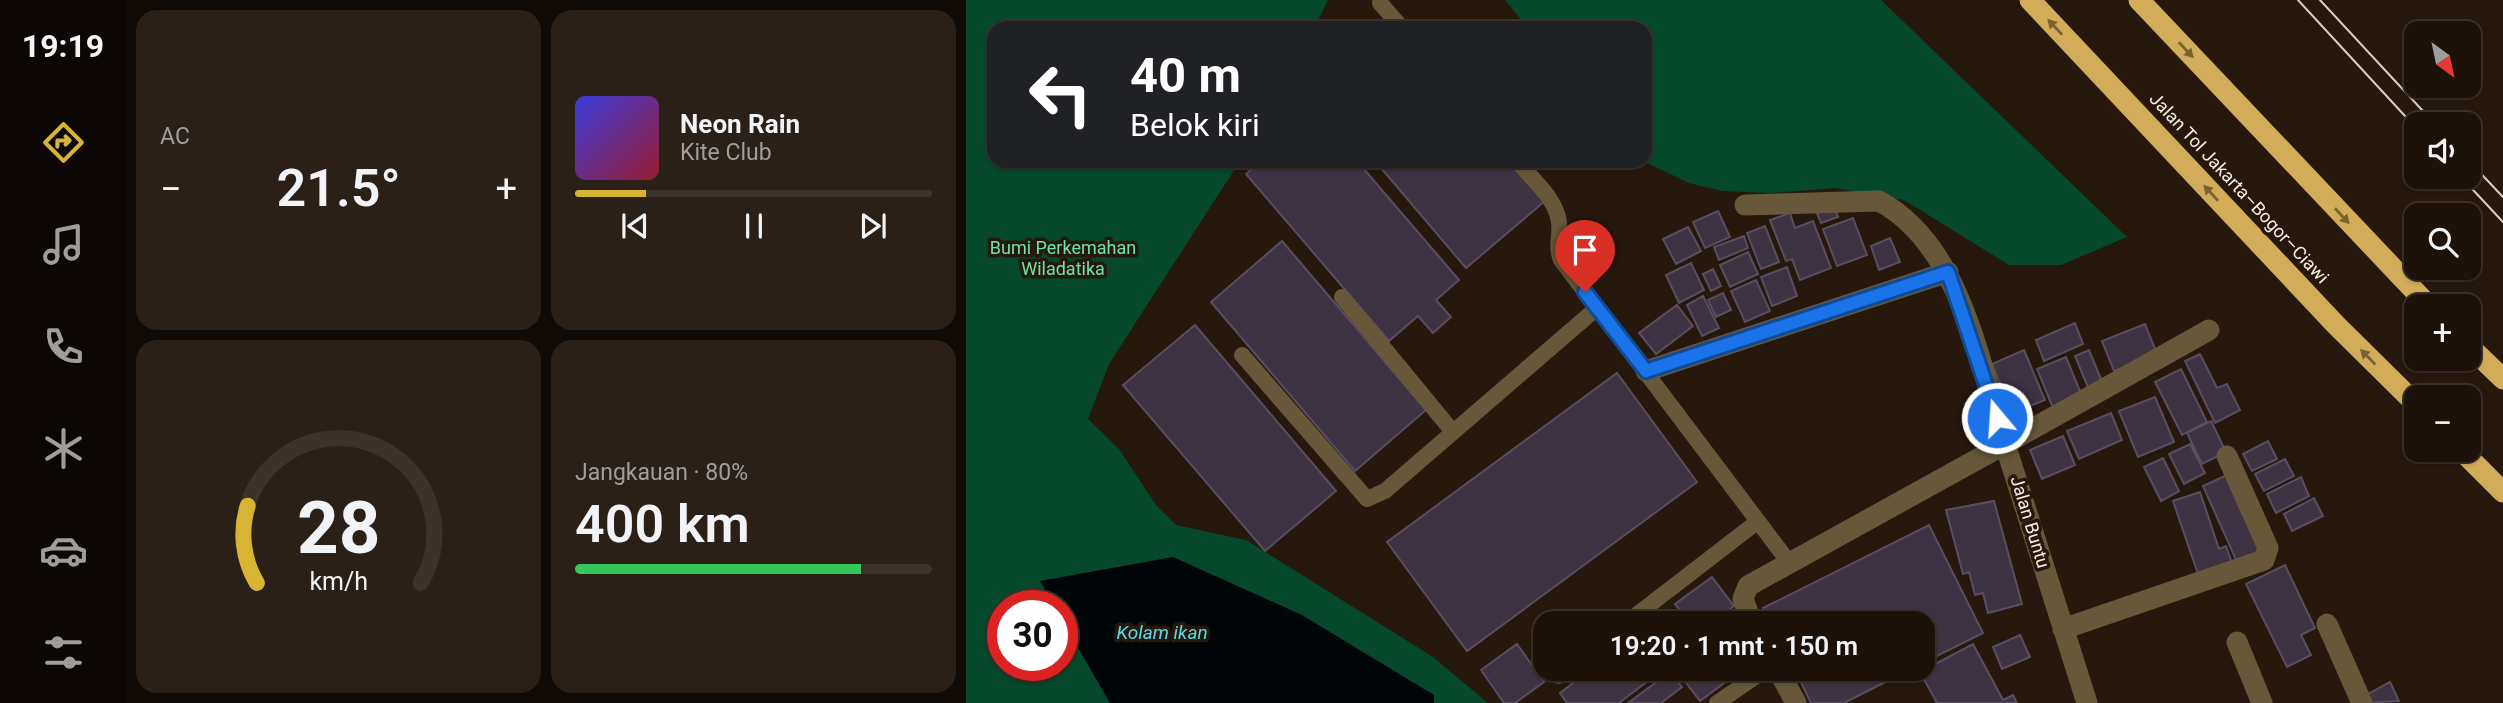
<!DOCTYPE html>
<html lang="id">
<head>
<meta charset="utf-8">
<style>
  :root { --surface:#1d120a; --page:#2a2018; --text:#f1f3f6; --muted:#a09e9c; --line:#3b322b; --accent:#d7b434 }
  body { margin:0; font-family:Roboto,sans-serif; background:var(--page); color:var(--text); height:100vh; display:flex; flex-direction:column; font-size:26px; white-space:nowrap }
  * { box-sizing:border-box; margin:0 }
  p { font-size:23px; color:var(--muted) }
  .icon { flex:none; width:38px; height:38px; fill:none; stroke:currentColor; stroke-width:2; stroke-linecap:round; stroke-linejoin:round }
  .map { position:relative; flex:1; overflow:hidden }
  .panel { display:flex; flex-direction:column; gap:10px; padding:10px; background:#100a06; width:840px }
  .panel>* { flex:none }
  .top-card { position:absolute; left:21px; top:21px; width:665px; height:147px; border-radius:21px; box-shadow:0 2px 5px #0004,0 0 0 2px var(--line); background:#202124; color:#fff; overflow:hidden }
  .needle { width:46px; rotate:147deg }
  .tools { position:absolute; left:1438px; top:21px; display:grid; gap:14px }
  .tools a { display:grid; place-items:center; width:77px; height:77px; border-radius:14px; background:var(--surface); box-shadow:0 2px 5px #0004,0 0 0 2px var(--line); font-size:35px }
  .speed { position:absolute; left:21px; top:590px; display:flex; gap:14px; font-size:35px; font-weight:700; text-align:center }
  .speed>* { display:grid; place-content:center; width:91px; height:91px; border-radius:50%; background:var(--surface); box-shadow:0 2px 5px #0004,0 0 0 2px var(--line); line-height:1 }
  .speed .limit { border:10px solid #d22; background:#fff; color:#111 }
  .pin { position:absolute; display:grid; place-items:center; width:60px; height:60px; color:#fff; margin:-72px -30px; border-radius:50% 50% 50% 0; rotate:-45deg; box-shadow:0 0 7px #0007 }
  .pin .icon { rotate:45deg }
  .me { position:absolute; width:77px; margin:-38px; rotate:342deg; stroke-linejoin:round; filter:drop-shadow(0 0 5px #0008) }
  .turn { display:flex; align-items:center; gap:24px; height:147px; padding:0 28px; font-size:32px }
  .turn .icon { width:91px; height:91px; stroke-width:2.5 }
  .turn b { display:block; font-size:49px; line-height:60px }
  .big { font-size:52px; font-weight:600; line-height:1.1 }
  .panel .card { flex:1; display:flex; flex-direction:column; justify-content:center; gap:10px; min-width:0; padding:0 24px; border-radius:21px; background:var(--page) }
  .panel .dial { align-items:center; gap:0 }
  .dial svg { height:182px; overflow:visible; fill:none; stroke:var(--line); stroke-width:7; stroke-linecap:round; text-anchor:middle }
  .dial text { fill:var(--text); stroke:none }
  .song { display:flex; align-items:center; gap:21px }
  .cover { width:84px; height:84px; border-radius:10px; background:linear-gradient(135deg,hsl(240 70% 55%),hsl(350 70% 35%)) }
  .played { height:7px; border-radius:4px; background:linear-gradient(90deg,var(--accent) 20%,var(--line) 20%) }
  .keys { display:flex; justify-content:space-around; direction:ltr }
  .heat { display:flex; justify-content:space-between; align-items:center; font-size:38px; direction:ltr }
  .charge { height:10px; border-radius:5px; background:linear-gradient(90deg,#34c759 80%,var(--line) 0) }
  .panel .tiles { flex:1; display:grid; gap:10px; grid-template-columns:repeat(2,1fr) }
  .trip { position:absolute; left:567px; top:611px; width:402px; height:70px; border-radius:21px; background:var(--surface); box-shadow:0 2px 5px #0004,0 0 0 2px var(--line); font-weight:600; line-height:70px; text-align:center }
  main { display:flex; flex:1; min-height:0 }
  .dock { display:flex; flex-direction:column; width:126px; justify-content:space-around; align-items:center; background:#0c0704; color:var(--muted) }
  .dock .icon { width:49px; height:49px }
  .dock .selected { color:var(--accent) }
  .dock b { font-size:32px; color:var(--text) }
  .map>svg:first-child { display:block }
  .green { fill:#05482c; fill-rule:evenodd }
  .water { fill:#000608 }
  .building { fill:#3d3342; stroke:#594e5f; stroke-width:2 }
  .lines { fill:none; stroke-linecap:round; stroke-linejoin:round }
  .lane { stroke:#675839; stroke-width:16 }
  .street { stroke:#675839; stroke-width:21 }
  .highway { stroke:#d2ac58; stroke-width:21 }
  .tram { stroke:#d9cec6; stroke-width:2 }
  .oneway { fill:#7c6233 }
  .route-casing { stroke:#114b97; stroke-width:18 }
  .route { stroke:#1a73e8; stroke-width:12 }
  .labels { text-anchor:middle; stroke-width:7; stroke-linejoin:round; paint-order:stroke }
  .street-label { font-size:18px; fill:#f8eee6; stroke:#27180e }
  .park-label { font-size:18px; fill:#6ce5a7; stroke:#27180e }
  .water-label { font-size:19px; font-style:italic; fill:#5adae9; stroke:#27180e }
</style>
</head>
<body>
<main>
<nav class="dock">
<b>19:19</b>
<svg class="icon selected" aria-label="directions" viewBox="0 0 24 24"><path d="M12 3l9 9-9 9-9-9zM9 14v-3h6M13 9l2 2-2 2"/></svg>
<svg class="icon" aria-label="music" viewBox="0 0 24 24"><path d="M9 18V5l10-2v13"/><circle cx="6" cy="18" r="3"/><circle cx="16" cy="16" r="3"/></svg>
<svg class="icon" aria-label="phone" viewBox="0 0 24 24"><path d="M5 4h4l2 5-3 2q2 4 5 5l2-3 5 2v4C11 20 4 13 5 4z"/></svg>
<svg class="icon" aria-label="climate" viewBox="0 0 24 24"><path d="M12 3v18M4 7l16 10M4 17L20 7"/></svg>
<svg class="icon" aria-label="car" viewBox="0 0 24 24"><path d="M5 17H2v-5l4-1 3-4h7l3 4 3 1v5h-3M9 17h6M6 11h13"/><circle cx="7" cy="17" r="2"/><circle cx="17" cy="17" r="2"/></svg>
<svg class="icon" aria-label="filters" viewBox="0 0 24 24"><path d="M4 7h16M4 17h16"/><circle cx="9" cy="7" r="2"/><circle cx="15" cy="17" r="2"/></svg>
</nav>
<section class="panel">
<div class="tiles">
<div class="card"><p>AC</p>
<div class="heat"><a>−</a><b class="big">21.5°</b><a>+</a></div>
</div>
<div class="card">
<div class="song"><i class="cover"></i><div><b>Neon Rain</b><p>Kite Club</p></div></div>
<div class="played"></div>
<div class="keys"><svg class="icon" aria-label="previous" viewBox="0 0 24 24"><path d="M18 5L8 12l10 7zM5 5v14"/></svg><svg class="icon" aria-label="pause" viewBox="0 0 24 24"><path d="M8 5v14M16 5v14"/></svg><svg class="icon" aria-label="next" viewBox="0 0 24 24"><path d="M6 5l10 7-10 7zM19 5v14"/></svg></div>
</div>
<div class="card dial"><svg viewBox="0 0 100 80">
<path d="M14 69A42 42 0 1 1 86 69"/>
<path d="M14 69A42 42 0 0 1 10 35" stroke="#d7b434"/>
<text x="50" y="56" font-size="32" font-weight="700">28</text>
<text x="50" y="72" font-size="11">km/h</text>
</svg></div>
<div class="card"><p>Jangkauan · 80%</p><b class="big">400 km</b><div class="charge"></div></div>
</div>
</section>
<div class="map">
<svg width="1537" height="703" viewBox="0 0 1537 703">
  <rect width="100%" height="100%" fill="#27180e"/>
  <!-- green -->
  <path class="green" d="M 0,0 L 362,0 L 348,28 L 28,28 L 28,161 L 274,161 L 143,364 L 122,419 L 153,449 L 190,505 L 210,525 L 280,540 L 467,657 L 522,703 L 0,703 ZM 37,606 L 96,606 L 96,665 L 37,665 Z
    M 539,0 L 915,0 L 1161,237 L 1095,265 L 1043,265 L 938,200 L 869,188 L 804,193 L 756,191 L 723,183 L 677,161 L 679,28 L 562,28 Z"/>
  <!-- water -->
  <path class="water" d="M 207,557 L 336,615 L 468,695 L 468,703 L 144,703 L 96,620 L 96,606 L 88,605 L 74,581 Z"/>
  <!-- building -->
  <path class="building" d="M 295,161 L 391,161 L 493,280 L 470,300 L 485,317 L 467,333 L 452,316 L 423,341 L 280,174 Z
    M 409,161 L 545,161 L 579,201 L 500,268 Z
    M 868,205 L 872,217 L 855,223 L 850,211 Z
    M 752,211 L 764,237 L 739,248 L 727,222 Z
    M 824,213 L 829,228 L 847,221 L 865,268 L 834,280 L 826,259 L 820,261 L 804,220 Z
    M 887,218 L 901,255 L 871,266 L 857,229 Z
    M 799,226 L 813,262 L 795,269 L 781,233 Z
    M 722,227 L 735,251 L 710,264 L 697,239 Z
    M 778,236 L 782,248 L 753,260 L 748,247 Z
    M 924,238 L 934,262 L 913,270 L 905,246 Z
    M 316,241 L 460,410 L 389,471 L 245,302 Z
    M 782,252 L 792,274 L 764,287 L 754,265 Z
    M 725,263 L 738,290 L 713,303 L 700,275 Z
    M 821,267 L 831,296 L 806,306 L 795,277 Z
    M 747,269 L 755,286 L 745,291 L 737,274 Z
    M 790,280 L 804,311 L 779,322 L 765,291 Z
    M 757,293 L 765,310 L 750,317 L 742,300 Z
    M 737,296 L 753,328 L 736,336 L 721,305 Z
    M 711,305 L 727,326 L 690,354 L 673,333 Z
    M 1109,323 L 1117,344 L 1078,361 L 1070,340 Z
    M 1179,324 L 1191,354 L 1148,371 L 1136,341 Z
    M 229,325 L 370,491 L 299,551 L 157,385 Z
    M 1058,350 L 1079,400 L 1046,413 L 1026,364 Z
    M 1123,350 L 1137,384 L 1123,390 L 1109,356 Z
    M 1234,354 L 1251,388 L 1261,384 L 1274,410 L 1249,423 L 1219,361 Z
    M 1100,357 L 1116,396 L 1087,408 L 1071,369 Z
    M 1215,369 L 1241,422 L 1216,435 L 1189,382 Z
    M 651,373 L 731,482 L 501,651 L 421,542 Z
    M 1189,397 L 1208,442 L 1172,457 L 1153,411 Z
    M 1145,413 L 1156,440 L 1113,459 L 1101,431 Z
    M 1245,421 L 1260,452 L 1236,464 L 1221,433 Z
    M 1097,436 L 1109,465 L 1076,479 L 1064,450 Z
    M 1302,441 L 1311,459 L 1286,471 L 1277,454 Z
    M 1224,444 L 1239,473 L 1218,484 L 1203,454 Z
    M 1197,458 L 1213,491 L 1195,501 L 1178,467 Z
    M 1319,459 L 1328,476 L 1298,491 L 1289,474 Z
    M 1263,474 L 1298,550 L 1271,562 L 1237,486 Z
    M 1335,477 L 1343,496 L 1310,513 L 1301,494 Z
    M 1234,492 L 1253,549 L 1260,546 L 1267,566 L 1232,574 L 1207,501 Z
    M 1348,498 L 1357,516 L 1326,531 L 1318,514 Z
    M 1028,501 L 1056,604 L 1022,613 L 1017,593 L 1009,595 L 1003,572 L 997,574 L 980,510 Z
    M 963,525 L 1017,633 L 957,663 L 957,623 L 805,623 L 797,608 Z
    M 1319,565 L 1349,628 L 1335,635 L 1345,655 L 1321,667 L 1280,584 Z
    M 746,577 L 768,606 L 746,623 L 723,623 L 709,604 Z
    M 1054,635 L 1064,657 L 1036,669 L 1027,647 Z
    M 551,644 L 578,682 L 549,703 L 538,703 L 515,670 Z
    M 1007,644 L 1037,700 L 1047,695 L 1051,703 L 971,703 L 954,672 Z
    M 627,668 L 699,668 L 653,703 L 601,703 L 594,693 Z
    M 709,668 L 778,668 L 734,701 Z
    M 828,668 L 947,668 L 878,703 L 845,703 Z
    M 704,672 L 716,687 L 695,703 L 662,703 Z
    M 1424,682 L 1433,701 L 1400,703 L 1397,697 Z"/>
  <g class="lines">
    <!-- lane -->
    <path class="lane" d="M 414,3 L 436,28
      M 551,161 C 565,178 590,198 593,222 C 595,237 589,245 595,260 L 825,565
      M 376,297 L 487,432
      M 276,355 L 401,499 L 419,491 L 631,308
      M 660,623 L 791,522
      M 593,676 L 602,668
      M 751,703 L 802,668"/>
    <!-- street -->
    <path class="street" d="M 779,205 L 913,201 C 995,245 1013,363 1039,444 L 782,586 L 777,599 L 786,623
      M 680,371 L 982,272
      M 1361,624 L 1396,703
      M 1097,629 L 1298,560 L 1302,548 L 1261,456
      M 1271,642 L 1296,703
      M 811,668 L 830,703
      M 1121,703 L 1039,444 L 1243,330"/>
    <!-- highway -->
    <path class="highway" d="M 1064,0 L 1370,325 L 1451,405
      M 1173,0 L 1463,306
      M 1503,346 L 1537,379
      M 1495,450 L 1537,492"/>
    <!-- tram -->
    <path class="tram" d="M 1332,0 L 1451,129
      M 1354,0 L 1469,124
      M 1503,161 L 1537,197
      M 1495,177 L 1537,222"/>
  </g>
  <!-- one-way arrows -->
  <defs><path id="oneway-solid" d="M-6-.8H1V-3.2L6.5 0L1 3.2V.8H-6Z" transform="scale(1.75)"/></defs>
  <g class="oneway">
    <use href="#oneway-solid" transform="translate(1089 27) rotate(-133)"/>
    <use href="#oneway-solid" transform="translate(1220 50) rotate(47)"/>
    <use href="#oneway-solid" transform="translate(1245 193) rotate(-133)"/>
    <use href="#oneway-solid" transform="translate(1376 216) rotate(47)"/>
    <use href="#oneway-solid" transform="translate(1402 357) rotate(-135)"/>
  </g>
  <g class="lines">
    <!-- route casing -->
    <g class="route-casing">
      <path id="route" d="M 619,292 L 680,371 L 982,272 L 1031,418"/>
    </g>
    <!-- route -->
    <use href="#route" class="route"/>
  </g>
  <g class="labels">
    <!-- street labels -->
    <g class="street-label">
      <text transform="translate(1273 188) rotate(47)" y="6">Jalan Tol Jakarta–Bogor–Ciawi</text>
      <text transform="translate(1064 522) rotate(73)" y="6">Jalan Buntu</text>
    </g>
    <!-- park labels -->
    <g class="park-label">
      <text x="97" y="254">Bumi Perkemahan<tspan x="97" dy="21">Wiladatika</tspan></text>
    </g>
    <!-- water labels -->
    <g class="water-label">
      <text x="196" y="639">Kolam ikan</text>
    </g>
  </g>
</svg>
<div class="tools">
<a><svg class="needle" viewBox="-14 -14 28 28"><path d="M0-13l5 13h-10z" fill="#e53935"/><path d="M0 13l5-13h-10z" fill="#a09e9c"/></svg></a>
<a><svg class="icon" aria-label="sound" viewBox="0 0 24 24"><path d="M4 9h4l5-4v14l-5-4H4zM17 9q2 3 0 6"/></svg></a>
<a><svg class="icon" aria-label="search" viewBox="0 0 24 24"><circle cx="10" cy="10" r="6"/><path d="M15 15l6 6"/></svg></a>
<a>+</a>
<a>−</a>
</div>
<div class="speed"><div class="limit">30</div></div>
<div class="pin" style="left:619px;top:292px;background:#d93025"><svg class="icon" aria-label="arrive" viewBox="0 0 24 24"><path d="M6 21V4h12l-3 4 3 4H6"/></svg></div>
<svg class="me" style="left:1031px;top:418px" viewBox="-20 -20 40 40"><circle r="17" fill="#1a73e8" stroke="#fff" stroke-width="3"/><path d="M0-11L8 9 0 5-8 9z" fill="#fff"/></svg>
<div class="trip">19:20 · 1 mnt · 150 m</div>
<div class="top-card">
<div class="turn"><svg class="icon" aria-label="left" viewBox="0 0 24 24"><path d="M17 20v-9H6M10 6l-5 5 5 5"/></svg><div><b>40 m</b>Belok kiri</div></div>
</div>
</div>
</main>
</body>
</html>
